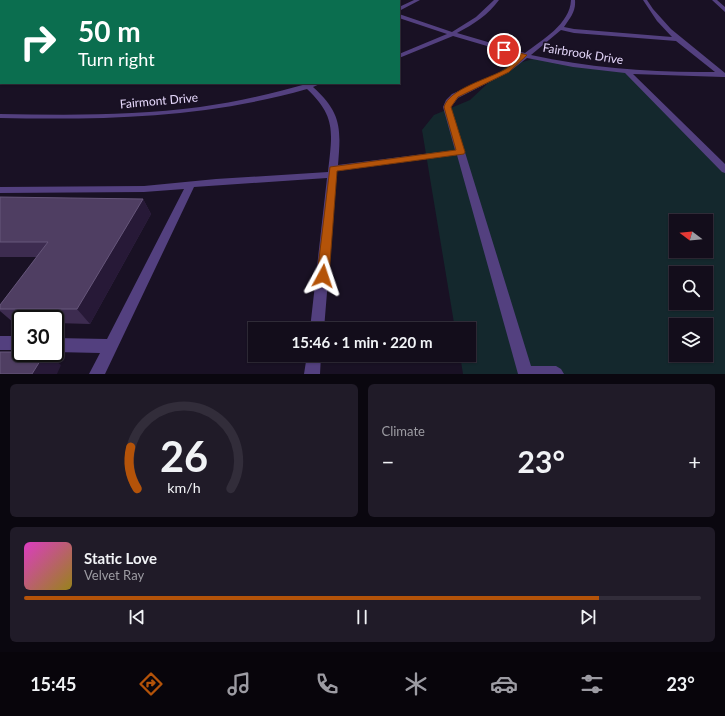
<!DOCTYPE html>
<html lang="en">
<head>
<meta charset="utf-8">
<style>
  :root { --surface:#130d1b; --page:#201b28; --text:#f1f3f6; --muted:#9d9ca3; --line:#322d3a; --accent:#b45309 }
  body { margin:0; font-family:Lato,sans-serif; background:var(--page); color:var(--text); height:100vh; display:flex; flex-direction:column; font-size:15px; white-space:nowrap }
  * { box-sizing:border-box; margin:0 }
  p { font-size:13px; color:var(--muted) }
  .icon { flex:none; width:22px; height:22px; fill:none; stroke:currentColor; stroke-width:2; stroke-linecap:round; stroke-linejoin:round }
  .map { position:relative; height:374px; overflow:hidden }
  .panel { display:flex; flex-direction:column; gap:10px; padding:10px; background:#0a070f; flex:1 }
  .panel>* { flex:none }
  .hud { position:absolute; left:0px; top:0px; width:400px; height:84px; box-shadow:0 1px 3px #0004,0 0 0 1px var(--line); background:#0b6e4f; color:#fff; overflow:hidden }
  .needle { width:26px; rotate:286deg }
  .controls { position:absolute; left:669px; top:214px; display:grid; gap:8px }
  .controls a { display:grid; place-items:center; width:44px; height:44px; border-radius:0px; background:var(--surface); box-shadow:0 1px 3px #0004,0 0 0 1px var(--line); font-size:20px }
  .speed { position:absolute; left:12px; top:310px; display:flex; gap:8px; font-size:20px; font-weight:700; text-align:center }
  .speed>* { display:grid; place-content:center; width:52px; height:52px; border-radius:50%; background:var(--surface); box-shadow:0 1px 3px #0004,0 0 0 1px var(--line); line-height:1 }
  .speed .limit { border:2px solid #111; border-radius:6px; background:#fff; color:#111 }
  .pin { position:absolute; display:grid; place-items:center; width:34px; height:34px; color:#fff; margin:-17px; border:2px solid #fff; border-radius:50%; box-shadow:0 1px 4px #0007 }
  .me { position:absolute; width:44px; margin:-22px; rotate:5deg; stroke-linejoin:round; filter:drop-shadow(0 0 3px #0008) }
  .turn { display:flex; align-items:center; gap:14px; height:84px; padding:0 12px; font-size:18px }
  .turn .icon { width:52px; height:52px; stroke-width:2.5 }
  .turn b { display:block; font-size:28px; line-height:34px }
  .big { font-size:30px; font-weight:700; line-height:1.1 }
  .panel .card { flex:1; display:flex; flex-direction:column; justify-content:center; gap:6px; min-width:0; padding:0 14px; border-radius:6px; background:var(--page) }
  .panel .dial { align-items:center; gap:0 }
  .dial svg { height:104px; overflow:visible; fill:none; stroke:var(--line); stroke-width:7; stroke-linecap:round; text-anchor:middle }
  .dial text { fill:var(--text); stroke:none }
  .song { display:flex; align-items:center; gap:12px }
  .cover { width:48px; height:48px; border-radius:6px; background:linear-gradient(135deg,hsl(310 70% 55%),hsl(50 70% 35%)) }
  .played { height:4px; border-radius:2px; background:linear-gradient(90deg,var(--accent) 85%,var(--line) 85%) }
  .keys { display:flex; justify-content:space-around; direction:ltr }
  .heat { display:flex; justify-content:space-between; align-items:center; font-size:22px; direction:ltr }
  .panel .tiles { flex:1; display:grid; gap:10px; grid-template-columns:1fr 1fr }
  .card:last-child { grid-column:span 2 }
  .trip { position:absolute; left:248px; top:322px; width:228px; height:40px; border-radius:0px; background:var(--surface); box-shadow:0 1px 3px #0004,0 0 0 1px var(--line); font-weight:700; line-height:40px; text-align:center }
  .menu { display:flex; height:64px; justify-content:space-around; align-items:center; background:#08050b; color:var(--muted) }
  .menu .icon { width:28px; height:28px }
  .menu .active { color:var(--accent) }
  .menu b { font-size:18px; color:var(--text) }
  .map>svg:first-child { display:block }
  .green { fill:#14282d; fill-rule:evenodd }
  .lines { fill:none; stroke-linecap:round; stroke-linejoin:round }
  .minor { fill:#53407f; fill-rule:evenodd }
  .major { fill:#e269f1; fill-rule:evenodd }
  .wall { fill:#3d2c50 }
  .shaded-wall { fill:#271937 }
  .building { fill:#4f3e62; stroke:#66567a }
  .route { fill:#b45309; stroke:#753606 }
  .labels { text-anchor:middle; stroke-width:3.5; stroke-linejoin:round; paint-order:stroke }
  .far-street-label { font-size:12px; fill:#e5d7fb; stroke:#191124 }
</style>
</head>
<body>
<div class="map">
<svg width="725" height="374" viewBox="0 0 725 374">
  <rect width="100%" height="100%" fill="#191124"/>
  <!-- green -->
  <path class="green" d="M 536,58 L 627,72 L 725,170 L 725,374 L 463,374 L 460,355 L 469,355 L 469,329 L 455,329 L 422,130 L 434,115 L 470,100 L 505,67 ZM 676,221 L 706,221 L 706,251 L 676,251 ZM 676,273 L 706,273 L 706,303 L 676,303 ZM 676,325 L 706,325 L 706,355 L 676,355 Z"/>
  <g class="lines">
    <!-- minor -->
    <path class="minor" d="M 348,0 L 355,0 L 355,1 L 348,1 Z
      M 414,0 L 420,0 L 399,11 L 399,7 Z
      M 494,0 L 499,0 C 488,15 474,24 457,33 L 525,53 C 542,40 570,24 571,0 L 575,0 C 576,12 570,18 564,27 L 574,29 L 672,37 L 657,21 L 643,0 L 647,0 L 653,9 L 671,29 L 725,73 L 725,77 L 723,77 L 633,74 L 725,164 L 725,173 L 722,172 L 625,73 L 573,67 L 527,58 L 509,72 L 458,98 L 451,107 L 531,366 L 556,366 L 561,369 L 564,374 L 518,374 L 457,155 L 337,171 L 324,329 L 310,329 L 327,178 L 194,187 L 105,374 L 89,374 L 100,353 L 55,352 L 55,338 L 107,339 L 184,189 L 144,192 L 0,193 L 0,187 L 144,186 L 216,179 L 328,172 C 332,134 337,117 307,89 C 205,118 105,120 0,118 L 0,114 C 67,115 134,116 200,107 C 238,102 274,93 310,83 L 322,83 L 313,87 C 342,113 341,129 338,165 L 455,150 L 443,107 L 446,100 L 452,94 L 505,70 L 521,56 L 453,36 L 399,58 L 399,54 L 447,34 L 399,18 L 399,14 L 452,32 L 476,17 ZM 561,30 L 574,33 L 676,41 L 715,72 C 653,73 592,68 531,55 Z
      M 712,0 L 717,0 L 725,7 L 725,12 Z
      M 0,3 L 1,3 L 1,7 L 0,7 Z
      M 0,65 L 1,65 L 1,69 L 0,69 Z
      M 0,336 L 21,336 L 21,350 L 0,350 Z
      M 307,355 L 321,355 L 320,374 L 304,374 Z"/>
    <!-- major -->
    <path class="major" d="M 1,31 L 1,36 L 0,36 L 0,32 Z"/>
  </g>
  <!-- wall -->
  <path class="wall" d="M 0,197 L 143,199 L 151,214 L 90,324 L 55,323 L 55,319 L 21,319 L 21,323 L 14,323 L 0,311 L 0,305 L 37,257 L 0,257 Z"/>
  <!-- shaded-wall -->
  <path class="shaded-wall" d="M 143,199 L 151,214 L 90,324 L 77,309 Z
    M 45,353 L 46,353 L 61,365 L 57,374 L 32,374 Z"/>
  <!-- building -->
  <path class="building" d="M 0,197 L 143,199 L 77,309 L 0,309 L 0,305 L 48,242 L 0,242 Z
    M 0,352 L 21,352 L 21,353 L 45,353 L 32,374 L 0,374 Z"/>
  <!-- route -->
  <path class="route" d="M 502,48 L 527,55 L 509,72 L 458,97 L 451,107 L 465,152 L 464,154 L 337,171 L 329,276 L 327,279 L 319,279 L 317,276 L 330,167 L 456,150 L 444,107 C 449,89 488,79 504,70 C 510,67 515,60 520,56 L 502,51 Z"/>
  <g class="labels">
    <!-- far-street labels -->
    <g class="far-street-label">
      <text transform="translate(583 54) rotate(9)" y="4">Fairbrook Drive</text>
      <text transform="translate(159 101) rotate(-5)" y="4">Fairmont Drive</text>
    </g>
  </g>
</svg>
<div class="controls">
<a><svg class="needle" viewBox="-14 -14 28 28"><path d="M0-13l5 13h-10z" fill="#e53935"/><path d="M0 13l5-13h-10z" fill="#9d9ca3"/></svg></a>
<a><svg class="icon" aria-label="search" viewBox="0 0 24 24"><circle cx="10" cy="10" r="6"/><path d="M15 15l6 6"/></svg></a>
<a><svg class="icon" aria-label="layers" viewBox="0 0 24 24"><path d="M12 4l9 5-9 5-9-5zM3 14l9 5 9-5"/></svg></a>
</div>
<div class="speed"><div class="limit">30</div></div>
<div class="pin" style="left:504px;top:50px;background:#d93025"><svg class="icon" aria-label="arrive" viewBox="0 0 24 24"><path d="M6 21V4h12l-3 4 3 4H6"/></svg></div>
<svg class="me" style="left:323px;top:276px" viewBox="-20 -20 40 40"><path d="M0-17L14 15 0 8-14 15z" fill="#b45309" stroke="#fff" stroke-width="4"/></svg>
<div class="trip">15:46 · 1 min · 220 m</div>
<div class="hud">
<div class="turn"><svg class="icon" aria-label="right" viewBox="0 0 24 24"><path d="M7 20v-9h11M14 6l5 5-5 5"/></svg><div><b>50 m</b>Turn right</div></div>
</div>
</div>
<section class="panel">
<div class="tiles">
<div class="card dial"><svg viewBox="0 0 100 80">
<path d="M14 69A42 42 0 1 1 86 69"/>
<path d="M14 69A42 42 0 0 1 9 37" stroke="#b45309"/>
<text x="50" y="56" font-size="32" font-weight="700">26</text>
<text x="50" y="72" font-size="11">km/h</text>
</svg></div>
<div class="card"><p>Climate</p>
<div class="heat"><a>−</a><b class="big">23°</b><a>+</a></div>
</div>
<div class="card">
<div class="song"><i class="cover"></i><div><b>Static Love</b><p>Velvet Ray</p></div></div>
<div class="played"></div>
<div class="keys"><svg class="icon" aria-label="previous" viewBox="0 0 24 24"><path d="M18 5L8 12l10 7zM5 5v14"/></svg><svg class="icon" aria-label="pause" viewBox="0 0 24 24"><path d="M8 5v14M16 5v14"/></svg><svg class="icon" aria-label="next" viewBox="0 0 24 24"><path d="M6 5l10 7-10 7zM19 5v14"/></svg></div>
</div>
</div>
</section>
<nav class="menu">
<b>15:45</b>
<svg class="icon active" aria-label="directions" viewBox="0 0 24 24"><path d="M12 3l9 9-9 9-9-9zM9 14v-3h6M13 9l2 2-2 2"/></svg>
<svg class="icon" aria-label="music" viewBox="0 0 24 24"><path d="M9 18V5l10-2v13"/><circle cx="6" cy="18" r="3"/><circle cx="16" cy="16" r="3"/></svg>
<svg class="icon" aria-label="phone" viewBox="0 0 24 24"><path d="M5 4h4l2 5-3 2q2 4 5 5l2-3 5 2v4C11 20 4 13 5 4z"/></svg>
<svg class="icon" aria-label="climate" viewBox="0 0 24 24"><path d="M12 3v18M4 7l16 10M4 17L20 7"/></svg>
<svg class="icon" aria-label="car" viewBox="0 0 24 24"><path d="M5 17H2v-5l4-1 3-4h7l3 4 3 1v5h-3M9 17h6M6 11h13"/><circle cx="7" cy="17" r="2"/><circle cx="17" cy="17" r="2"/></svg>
<svg class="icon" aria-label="filters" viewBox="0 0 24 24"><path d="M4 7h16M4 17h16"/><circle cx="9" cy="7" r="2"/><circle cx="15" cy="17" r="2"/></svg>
<b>23°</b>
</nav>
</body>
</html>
